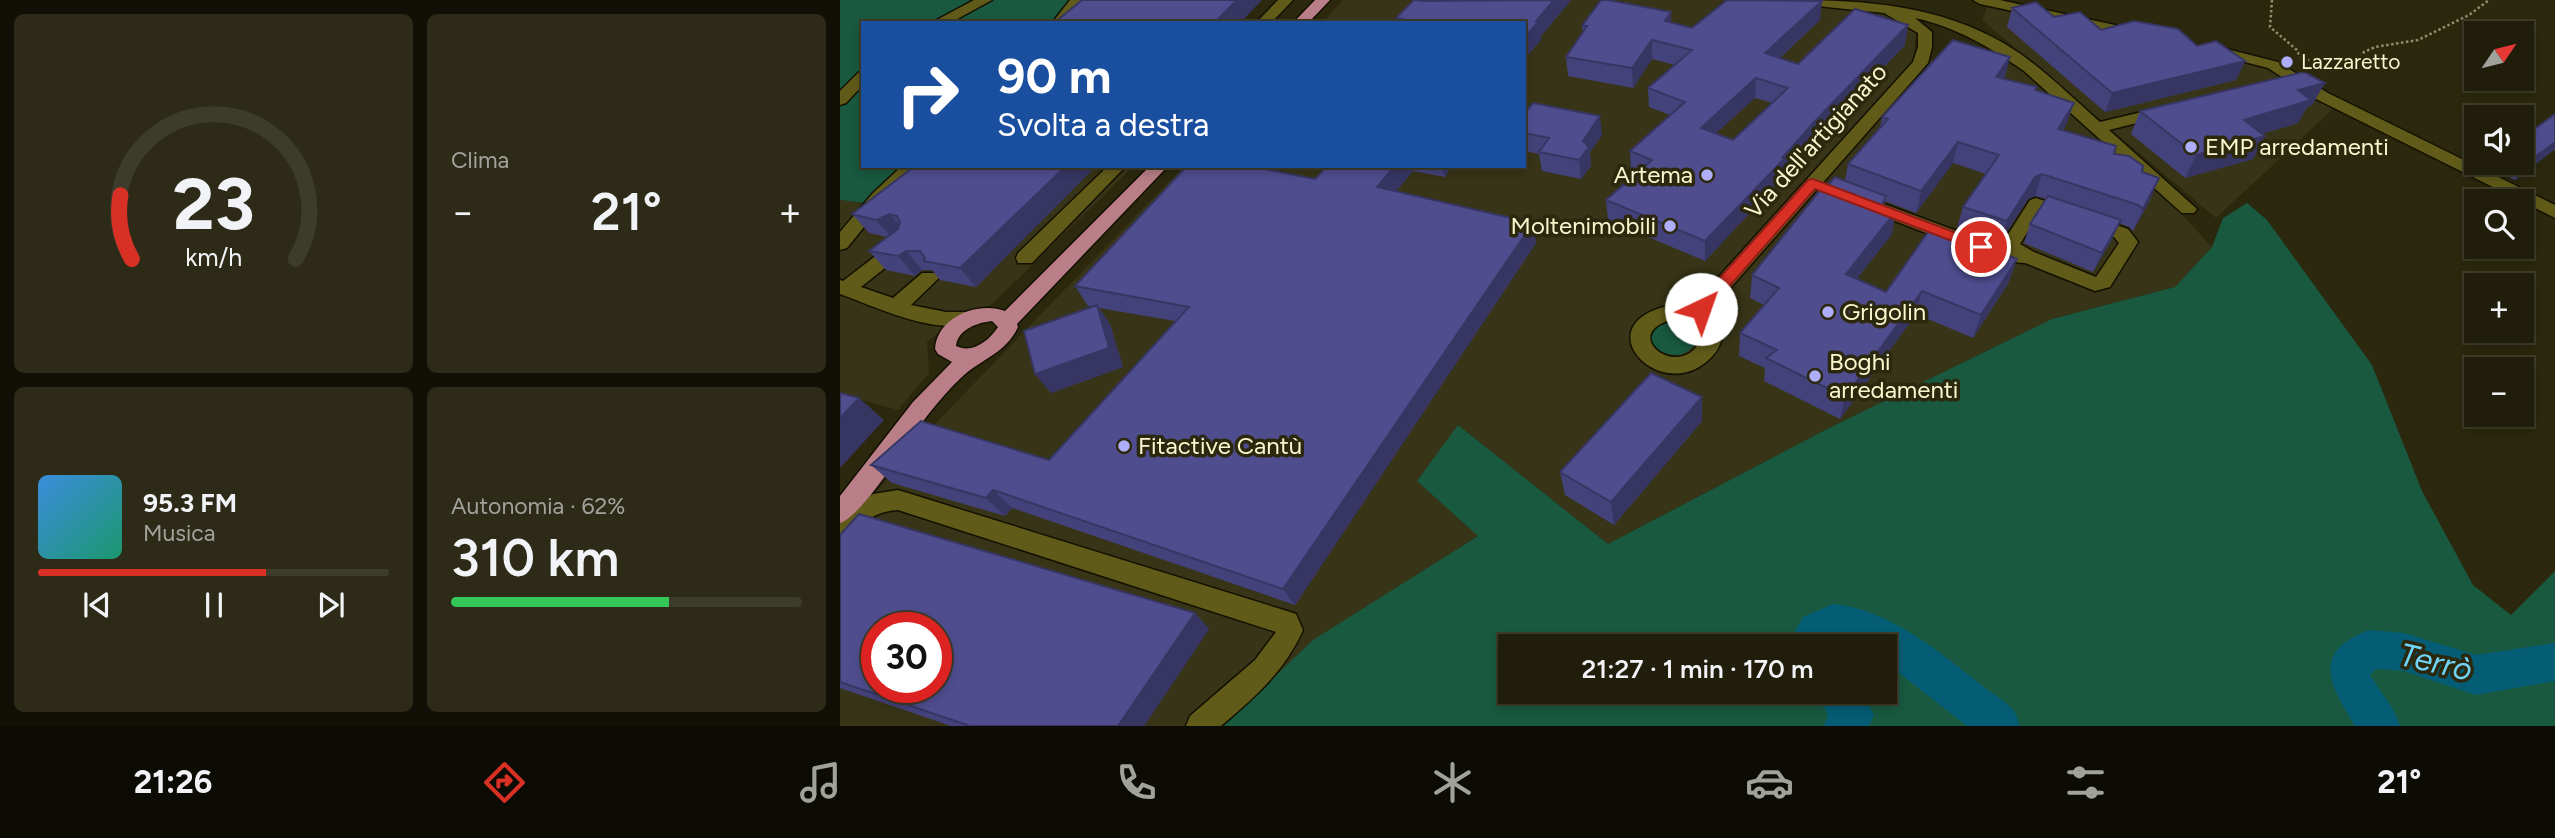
<!DOCTYPE html>
<html lang="it">
<head>
<meta charset="utf-8">
<style>
  :root { --surface:#201e0a; --page:#2d2b18; --text:#f1f3f6; --muted:#a2a29c; --line:#3d3c2b; --accent:#d93025 }
  body { margin:0; font-family:Figtree,sans-serif; background:var(--page); color:var(--text); height:100vh; display:flex; flex-direction:column; font-size:26px; white-space:nowrap }
  * { box-sizing:border-box; margin:0 }
  p { font-size:23px; color:var(--muted) }
  .icon { flex:none; width:38px; height:38px; fill:none; stroke:currentColor; stroke-width:2; stroke-linecap:round; stroke-linejoin:round }
  .map { position:relative; flex:1; overflow:hidden }
  .drawer { display:flex; flex-direction:column; gap:14px; padding:14px; background:#121006; width:840px }
  .drawer>* { flex:none }
  .top-card { position:absolute; left:21px; top:21px; width:665px; height:147px; border-radius:0px; box-shadow:0 4px 10px #0003,0 0 0 2px var(--line); background:#1a4fa0; color:#fff; overflow:hidden }
  .needle { width:46px; rotate:55deg }
  .tools { position:absolute; left:1624px; top:21px; display:grid; gap:14px }
  .tools a { display:grid; place-items:center; width:70px; height:70px; border-radius:0px; background:var(--surface); box-shadow:0 4px 10px #0003,0 0 0 2px var(--line); font-size:35px }
  .speed { position:absolute; left:21px; top:612px; display:flex; gap:14px; font-size:35px; font-weight:700; text-align:center }
  .speed>* { display:grid; place-content:center; width:91px; height:91px; border-radius:50%; background:var(--surface); box-shadow:0 4px 10px #0003,0 0 0 2px var(--line); line-height:1 }
  .speed .limit { border:10px solid #d22; background:#fff; color:#111 }
  .pin { position:absolute; display:grid; place-items:center; width:60px; height:60px; color:#fff; margin:-30px; border:4px solid #fff; border-radius:50%; box-shadow:0 2px 7px #0007 }
  .me { position:absolute; width:77px; margin:-38px; rotate:42deg; stroke-linejoin:round; filter:drop-shadow(0 0 5px #0008) }
  .turn { display:flex; align-items:center; gap:24px; height:147px; padding:0 21px; font-size:32px }
  .turn .icon { width:91px; height:91px; stroke-width:2.5 }
  .turn b { display:block; font-size:49px; line-height:60px }
  .big { font-size:52px; font-weight:600; line-height:1.1 }
  .drawer .tile { flex:1; display:flex; flex-direction:column; justify-content:center; gap:10px; min-width:0; padding:0 24px; border-radius:10px; background:var(--page) }
  .drawer .dial { align-items:center; gap:0 }
  .dial svg { height:182px; overflow:visible; fill:none; stroke:var(--line); stroke-width:7; stroke-linecap:round; text-anchor:middle }
  .dial text { fill:var(--text); stroke:none }
  .song { display:flex; align-items:center; gap:21px }
  .cover { width:84px; height:84px; border-radius:10px; background:linear-gradient(135deg,hsl(210 70% 55%),hsl(160 70% 35%)) }
  .played { height:7px; border-radius:4px; background:linear-gradient(90deg,var(--accent) 65%,var(--line) 65%) }
  .keys { display:flex; justify-content:space-around; direction:ltr }
  .heat { display:flex; justify-content:space-between; align-items:center; font-size:38px; direction:ltr }
  .charge { height:10px; border-radius:5px; background:linear-gradient(90deg,#34c759 62%,var(--line) 0) }
  .drawer .tiles { flex:1; display:grid; gap:14px; grid-template-columns:repeat(2,1fr) }
  .trip { position:absolute; left:658px; top:634px; width:399px; height:70px; border-radius:0px; background:var(--surface); box-shadow:0 4px 10px #0003,0 0 0 2px var(--line); font-weight:600; line-height:70px; text-align:center }
  .tab-bar { display:flex; height:112px; justify-content:space-around; align-items:center; background:#0d0c04; color:var(--muted) }
  .tab-bar .icon { width:49px; height:49px }
  .tab-bar .active { color:var(--accent) }
  .tab-bar b { font-size:32px; color:var(--text) }
  main { display:flex; flex:1; min-height:0 }
  .map>svg:first-child { display:block }
  .built { fill:#373417; fill-rule:evenodd }
  .green { fill:#185940; fill-rule:evenodd }
  .lines { fill:none; stroke-linecap:round; stroke-linejoin:round }
  .river { fill:#045d75; fill-rule:evenodd }
  .minor-casing { stroke:#131000; stroke-width:3 }
  .major-casing { stroke:#131000; stroke-width:3 }
  .path { stroke:#928f6e; stroke-width:2.5; stroke-dasharray:2.5 2.5; stroke-linecap:butt }
  .minor { fill:#615b1a; fill-rule:evenodd }
  .major { fill:#b97e87; fill-rule:evenodd }
  .wall { fill:#44427a; fill-rule:evenodd }
  .shaded-wall { fill:#373663 }
  .building { fill:#4f4d8e; stroke:#373663; stroke-width:2; fill-rule:evenodd }
  .route { fill:#d93025; stroke:#8d1f18; stroke-width:2 }
  .poi-dot { fill:#aeaefb; stroke:#2b280e; stroke-width:2.5 }
  .labels { text-anchor:middle; stroke-width:7; stroke-linejoin:round; paint-order:stroke }
  .far-poi-label { font-size:21px; fill:#faf6ce; stroke:#2b280e; text-anchor:start }
  .street-label { font-size:24px; fill:#faf6ce; stroke:#2b280e }
  .poi-label { font-size:24px; fill:#faf6ce; stroke:#2b280e; text-anchor:start }
  .near-water-label { font-size:32px; font-style:italic; fill:#70d4f7; stroke:#2b280e }
</style>
</head>
<body>
<main>
<section class="drawer">
<div class="tiles">
<div class="tile dial"><svg viewBox="0 0 100 80">
<path d="M14 69A42 42 0 1 1 86 69"/>
<path d="M14 69A42 42 0 0 1 9 41" stroke="#d93025"/>
<text x="50" y="56" font-size="32" font-weight="700">23</text>
<text x="50" y="72" font-size="11">km/h</text>
</svg></div>
<div class="tile"><p>Clima</p>
<div class="heat"><a>−</a><b class="big">21°</b><a>+</a></div>
</div>
<div class="tile">
<div class="song"><i class="cover"></i><div><b>95.3 FM</b><p>Musica</p></div></div>
<div class="played"></div>
<div class="keys"><svg class="icon" aria-label="previous" viewBox="0 0 24 24"><path d="M18 5L8 12l10 7zM5 5v14"/></svg><svg class="icon" aria-label="pause" viewBox="0 0 24 24"><path d="M8 5v14M16 5v14"/></svg><svg class="icon" aria-label="next" viewBox="0 0 24 24"><path d="M6 5l10 7-10 7zM19 5v14"/></svg></div>
</div>
<div class="tile"><p>Autonomia · 62%</p><b class="big">310 km</b><div class="charge"></div></div>
</div>
</section>
<div class="map">
<svg width="1715" height="726" viewBox="0 0 1715 726">
  <rect width="100%" height="100%" fill="#2b280e"/>
  <!-- built -->
  <path class="built" d="M 503,0 L 916,0 L 1043,13 L 1062,22 L 1076,34 L 1074,55 L 1096,61 L 1143,55 L 1185,70 L 1335,207 L 1372,247 L 1335,287 L 1212,319 L 985,430 L 768,544 L 618,425 L 638,536 L 473,641 L 383,726 L 0,726 L 0,534 L 91,428 L 344,166 L 684,166 L 684,23 L 482,23 ZM 37,628 L 96,628 L 96,688 L 37,688 Z
    M 1147,7 L 1391,55 L 1427,67 L 1494,108 L 1376,218 L 1142,20 Z
    M 64,166 L 294,166 L 151,305 L 121,315 L 87,342 L 89,373 L 58,410 L 0,394 L 0,200 L 26,203 Z"/>
  <!-- green -->
  <path class="green" d="M 0,0 L 233,0 L 215,23 L 23,23 L 23,166 L 64,166 L 26,203 L 0,200 Z
    M 1407,203 L 1427,220 L 1532,365 L 1582,491 L 1633,585 L 1671,615 L 1715,571 L 1715,726 L 383,726 L 473,640 L 638,536 L 577,481 L 618,425 L 768,544 L 985,430 L 1212,319 L 1335,287 L 1372,247 L 1383,218 ZM 670,646 L 1045,646 L 1045,691 L 670,691 Z
    M 839,319 L 855,327 L 859,340 C 843,359 835,358 813,348 L 810,334 L 820,322 Z"/>
  <g class="lines">
    <!-- river -->
    <path class="river" d="M 993,604 C 1049,609 1101,653 1144,687 C 1153,694 1167,702 1174,711 C 1177,715 1178,722 1180,726 L 1127,726 L 1045,662 L 1045,646 L 1017,646 L 994,640 L 989,646 L 947,646 L 963,617 Z
      M 1529,630 L 1564,633 L 1636,655 L 1715,643 L 1715,681 L 1636,695 L 1564,671 L 1536,669 L 1530,675 L 1554,711 L 1560,726 L 1515,726 C 1490,684 1470,653 1529,630 Z
      M 976,691 L 1021,691 L 1034,715 L 1029,726 L 984,726 L 988,715 Z"/>
    <!-- minor casing -->
    <g class="minor-casing">
      <path id="minor" d="M 134,0 L 152,0 L 110,23 L 91,23 Z
        M 230,0 L 244,0 L 227,23 L 212,23 Z
        M 438,0 L 453,0 L 431,23 L 416,23 Z
        M 951,0 C 1025,0 1099,5 1165,44 C 1200,65 1229,95 1260,122 L 1323,107 L 1329,109 L 1331,112 L 1329,115 L 1269,130 L 1357,209 L 1354,213 L 1342,213 L 1184,71 C 1150,47 1116,27 1075,18 L 1092,32 L 1092,47 L 1088,63 L 871,310 L 882,337 C 880,348 874,356 865,363 C 811,405 733,309 856,302 L 1073,62 L 1078,47 L 1078,33 L 1044,13 L 958,4 ZM 854,317 L 861,339 C 839,388 763,322 854,317 Z
        M 1133,0 L 1160,0 L 1298,30 L 1305,34 L 1298,38 L 1140,4 Z
        M 1367,44 L 1438,62 L 1488,93 L 1715,205 L 1715,218 L 1476,99 L 1428,68 L 1362,51 L 1360,48 Z
        M 23,71 L 23,85 L 6,103 L 0,105 L 0,91 L 18,73 Z
        M 62,166 L 81,166 L 45,201 L 7,248 L 0,250 L 0,232 L 33,193 Z
        M 268,166 L 286,166 L 192,263 L 178,263 L 176,258 L 178,253 Z
        M 1196,198 L 1288,229 L 1298,242 L 1270,287 L 1255,291 L 1185,263 L 1158,261 L 1024,209 L 1021,205 L 1024,201 L 1036,201 L 1160,247 L 1190,200 ZM 1200,212 L 1274,237 L 1279,243 L 1256,277 L 1194,252 L 1180,244 Z
        M 62,239 L 69,241 L 71,245 L 69,249 L 21,287 L 53,298 L 82,273 L 96,273 L 99,278 L 71,305 L 106,312 L 142,312 L 145,317 L 142,322 C 94,336 44,310 0,294 L 0,280 L 3,281 L 55,241 Z
        M 58,490 L 447,611 L 456,614 L 463,630 C 445,671 415,697 381,726 L 346,726 L 350,716 L 415,660 L 436,632 L 58,510 C 26,512 24,529 0,538 L 0,511 L 4,508 L 33,494 Z"/>
    </g>
    <!-- major casing -->
    <g class="major-casing">
      <path id="major" d="M 475,0 L 490,0 L 468,23 L 453,23 Z
        M 310,166 L 328,166 L 177,324 L 178,327 C 166,353 143,358 123,376 C 110,388 98,402 87,416 C 69,439 24,515 0,523 L 0,496 L 73,402 L 112,362 L 98,354 L 95,349 C 97,317 138,301 165,311 ZM 152,321 L 158,327 C 149,341 132,354 116,346 C 118,329 137,323 152,321 Z"/>
    </g>
    <!-- path -->
    <path class="path" d="M 1432,0 L 1430,27 L 1457,50 L 1466,70
      M 1462,59 L 1499,64 L 1516,61 L 1524,52 L 1535,47 L 1578,40 L 1629,15 L 1649,0"/>
    <!-- minor -->
    <use href="#minor" class="minor"/>
    <!-- major -->
    <use href="#major" class="major"/>
  </g>
  <!-- wall -->
  <path class="wall" d="M 584,0 L 731,0 L 701,36 L 701,40 L 684,23 L 557,23 L 556,18 Z
    M 1172,8 L 1214,17 L 1261,30 L 1357,46 L 1405,61 L 1396,80 L 1265,112 L 1167,27 Z
    M 980,20 L 940,58 L 958,64 L 1065,45 L 975,138 L 943,175 L 942,178 L 865,261 L 768,220 L 766,200 L 796,173 L 791,171 L 790,151 L 830,115 L 809,107 L 808,88 L 835,65 L 812,59 L 793,88 L 728,76 L 726,57 L 743,32 L 742,26 L 831,22 L 852,28 ZM 915,98 L 932,103 L 893,140 L 876,133 Z
    M 1164,79 L 1196,90 L 1227,123 L 1223,130 L 1274,154 L 1302,172 L 1310,200 L 1293,231 L 1289,227 L 1279,223 L 1272,239 L 1253,272 L 1184,243 L 1190,224 L 1206,199 L 1195,196 L 1188,199 L 1160,242 L 1117,228 L 1123,207 L 1146,174 L 1113,163 L 1076,213 L 1045,201 L 1044,206 L 1052,234 L 1016,279 L 1046,292 L 1169,282 L 1133,338 L 1076,314 L 1000,419 L 924,381 L 925,368 L 899,356 L 900,333 L 924,305 L 910,298 L 912,275 L 988,185 L 1005,181 L 1008,164 L 1040,128 L 1042,117 Z
    M 1485,83 L 1472,105 L 1467,107 L 1458,123 L 1422,134 L 1413,159 L 1345,178 L 1291,134 L 1300,111 Z
    M 684,114 L 762,135 L 750,152 L 751,166 L 741,179 L 702,171 L 699,154 L 684,151 Z
    M 1682,138 L 1715,149 L 1675,180 L 1651,168 L 1655,163 L 1682,163 Z
    M 75,166 L 256,166 L 136,287 L 100,280 L 92,270 L 82,270 L 75,276 L 46,270 L 29,251 L 47,237 L 29,233 L 12,214 Z
    M 487,166 L 611,166 L 605,177 L 573,171 L 556,191 L 693,223 L 696,243 L 455,605 L 172,508 L 165,516 L 52,483 L 31,465 L 209,460 L 335,321 L 259,308 L 270,324 L 283,367 L 211,393 L 195,374 L 252,306 L 248,306 L 235,286 L 475,179 Z
    M 862,397 L 862,421 L 774,525 L 725,495 L 720,472 Z
    M 0,535 L 355,613 L 369,629 L 304,726 L 111,726 L 0,688 Z"/>
  <!-- shaded-wall -->
  <path class="shaded-wall" d="M 397,0 L 422,0 L 400,23 L 374,23 Z
    M 714,0 L 731,0 L 701,36 L 701,40 L 684,60 L 684,38 L 696,21 Z
    M 982,1 L 980,20 L 924,72 L 925,53 Z
    M 831,12 L 831,31 L 825,21 Z
    M 1068,25 L 1065,45 L 975,138 L 943,175 L 942,178 L 865,261 L 865,241 L 977,119 Z
    M 812,40 L 812,59 L 793,88 L 792,68 Z
    M 1170,57 L 1165,78 L 1150,97 L 1156,77 Z
    M 1405,61 L 1396,80 L 1265,112 L 1272,93 Z
    M 916,78 L 915,98 L 861,147 L 861,128 Z
    M 1485,83 L 1472,105 L 1467,107 L 1458,123 L 1392,143 L 1404,120 L 1458,90 Z
    M 1234,103 L 1227,123 L 1211,150 L 1218,129 Z
    M 760,116 L 762,135 L 750,152 L 751,166 L 741,179 L 739,160 L 743,141 Z
    M 1425,136 L 1413,159 L 1345,178 L 1356,155 Z
    M 1118,142 L 1113,163 L 1076,213 L 1081,191 Z
    M 1715,142 L 1715,149 L 1675,180 L 1690,161 Z
    M 226,166 L 256,166 L 136,287 L 120,268 Z
    M 555,166 L 571,166 L 573,171 L 544,206 L 537,187 Z
    M 602,166 L 611,166 L 605,177 Z
    M 1202,174 L 1195,196 L 1188,199 L 1160,242 L 1167,221 L 1195,177 Z
    M 1319,178 L 1310,200 L 1293,231 L 1303,209 Z
    M 1056,211 L 1052,234 L 1002,298 L 1006,274 Z
    M 50,214 L 66,233 L 53,239 L 36,220 Z
    M 1281,220 L 1272,239 L 1253,272 L 1262,253 Z
    M 693,223 L 696,243 L 455,605 L 443,589 Z
    M 66,251 L 82,270 L 75,276 L 58,256 Z
    M 1177,259 L 1169,282 L 1133,338 L 1141,315 Z
    M 1082,291 L 1076,314 L 1000,419 L 1005,397 Z
    M 257,305 L 270,324 L 283,367 L 211,393 L 195,374 Z
    M 862,397 L 862,421 L 774,525 L 771,502 Z
    M 19,398 L 44,420 L 0,468 L 0,418 Z
    M 153,490 L 172,508 L 165,516 L 146,498 Z
    M 355,613 L 369,629 L 304,726 L 278,726 Z"/>
  <!-- building -->
  <path class="building" d="M 242,0 L 397,0 L 374,23 L 214,23 Z
    M 574,0 L 583,1 L 714,0 L 696,21 L 699,21 L 684,38 L 684,23 L 585,23 L 556,18 Z
    M 761,0 L 768,0 L 831,12 L 825,21 L 852,28 L 887,0 L 982,1 L 925,53 L 958,64 L 1015,9 L 1068,25 L 977,119 L 942,158 L 944,159 L 865,241 L 766,200 L 812,160 L 790,151 L 845,102 L 808,88 L 852,50 L 812,40 L 792,68 L 726,57 L 747,26 L 742,26 ZM 916,78 L 948,88 L 893,140 L 861,128 Z
    M 1196,2 L 1214,17 L 1240,12 L 1261,30 L 1294,21 L 1338,29 L 1357,46 L 1376,41 L 1405,61 L 1272,93 L 1172,8 Z
    M 1113,40 L 1170,57 L 1156,77 L 1197,87 L 1195,90 L 1234,103 L 1218,129 L 1276,146 L 1274,154 L 1289,156 L 1303,166 L 1302,172 L 1319,178 L 1303,209 L 1298,205 L 1202,174 L 1195,177 L 1167,221 L 1123,207 L 1159,155 L 1118,142 L 1081,191 L 1008,164 L 1048,119 L 1042,117 Z
    M 1464,72 L 1485,83 L 1458,90 L 1471,100 L 1404,120 L 1425,136 L 1356,155 L 1300,111 Z
    M 693,103 L 760,116 L 743,141 L 749,147 L 739,160 L 699,152 L 709,138 L 684,133 L 684,114 Z
    M 1715,114 L 1715,142 L 1690,161 L 1682,157 L 1682,138 Z
    M 75,166 L 226,166 L 120,268 L 84,261 L 85,258 L 80,251 L 66,251 L 58,256 L 29,251 L 58,229 L 60,222 L 57,216 L 50,214 L 36,220 L 12,214 Z
    M 347,166 L 409,166 L 475,179 L 487,166 L 555,166 L 537,187 L 693,223 L 443,589 L 153,490 L 146,498 L 31,465 L 81,421 L 209,460 L 349,307 L 235,286 Z
    M 995,177 L 1046,196 L 1042,205 L 1056,211 L 1006,274 L 1046,292 L 1093,225 L 1177,259 L 1141,315 L 1082,291 L 1005,397 L 926,358 L 937,350 L 900,333 L 939,288 L 912,275 L 985,184 L 988,185 Z
    M 1208,196 L 1281,220 L 1262,253 L 1190,224 Z
    M 257,305 L 269,348 L 195,374 L 184,331 Z
    M 811,373 L 862,397 L 771,502 L 720,472 Z
    M 0,393 L 19,398 L 0,418 Z
    M 19,514 L 355,613 L 278,726 L 130,726 L 0,682 L 0,535 ZM 37,628 L 96,628 L 96,688 L 37,688 Z"/>
  <!-- route -->
  <path class="route" d="M 973,179 L 1146,244 L 1148,247 L 1141,252 L 1136,250 L 975,189 L 866,313 L 855,313 L 853,309 L 855,305 L 968,180 Z"/>
  <!-- markers -->
  <g class="poi-dot">
    <circle cx="1447" cy="62" r="7"/>
    <circle cx="1351" cy="147" r="7"/>
    <circle cx="867" cy="175" r="7"/>
    <circle cx="830" cy="226" r="7"/>
    <circle cx="988" cy="312" r="7"/>
    <circle cx="975" cy="376" r="7"/>
    <circle cx="284" cy="446" r="7"/>
  </g>
  <g class="labels">
    <!-- far-poi labels -->
    <g class="far-poi-label">
      <text x="1461" y="69">Lazzaretto</text>
    </g>
    <!-- street labels -->
    <g class="street-label">
      <text transform="translate(976 141) rotate(-48)" y="8">Via dell'artigianato</text>
    </g>
    <!-- poi labels -->
    <g class="poi-label">
      <text x="1365" y="155">EMP arredamenti</text>
      <text x="853" y="183" text-anchor="end">Artema</text>
      <text x="816" y="234" text-anchor="end">Moltenimobili</text>
      <text x="1002" y="320">Grigolin</text>
      <text x="989" y="370">Boghi<tspan x="989" dy="28">arredamenti</tspan></text>
      <text x="298" y="454">Fitactive Cantù</text>
    </g>
    <!-- near-water labels -->
    <g class="near-water-label">
      <text transform="translate(1596 662) rotate(13)" y="11">Terrò</text>
    </g>
  </g>
</svg>
<div class="tools">
<a><svg class="needle" viewBox="-14 -14 28 28"><path d="M0-13l5 13h-10z" fill="#e53935"/><path d="M0 13l5-13h-10z" fill="#a2a29c"/></svg></a>
<a><svg class="icon" aria-label="sound" viewBox="0 0 24 24"><path d="M4 9h4l5-4v14l-5-4H4zM17 9q2 3 0 6"/></svg></a>
<a><svg class="icon" aria-label="search" viewBox="0 0 24 24"><circle cx="10" cy="10" r="6"/><path d="M15 15l6 6"/></svg></a>
<a>+</a>
<a>−</a>
</div>
<div class="speed"><div class="limit">30</div></div>
<div class="pin" style="left:1141px;top:247px;background:#d93025"><svg class="icon" aria-label="arrive" viewBox="0 0 24 24"><path d="M6 21V4h12l-3 4 3 4H6"/></svg></div>
<svg class="me" style="left:861px;top:309px" viewBox="-20 -20 40 40"><circle r="19" fill="#fff"/><path d="M0-13L10 11 0 6-10 11z" fill="#d93025"/></svg>
<div class="trip">21:27 · 1 min · 170 m</div>
<div class="top-card">
<div class="turn"><svg class="icon" aria-label="right" viewBox="0 0 24 24"><path d="M7 20v-9h11M14 6l5 5-5 5"/></svg><div><b>90 m</b>Svolta a destra</div></div>
</div>
</div>
</main>
<nav class="tab-bar">
<b>21:26</b>
<svg class="icon active" aria-label="directions" viewBox="0 0 24 24"><path d="M12 3l9 9-9 9-9-9zM9 14v-3h6M13 9l2 2-2 2"/></svg>
<svg class="icon" aria-label="music" viewBox="0 0 24 24"><path d="M9 18V5l10-2v13"/><circle cx="6" cy="18" r="3"/><circle cx="16" cy="16" r="3"/></svg>
<svg class="icon" aria-label="phone" viewBox="0 0 24 24"><path d="M5 4h4l2 5-3 2q2 4 5 5l2-3 5 2v4C11 20 4 13 5 4z"/></svg>
<svg class="icon" aria-label="climate" viewBox="0 0 24 24"><path d="M12 3v18M4 7l16 10M4 17L20 7"/></svg>
<svg class="icon" aria-label="car" viewBox="0 0 24 24"><path d="M5 17H2v-5l4-1 3-4h7l3 4 3 1v5h-3M9 17h6M6 11h13"/><circle cx="7" cy="17" r="2"/><circle cx="17" cy="17" r="2"/></svg>
<svg class="icon" aria-label="filters" viewBox="0 0 24 24"><path d="M4 7h16M4 17h16"/><circle cx="9" cy="7" r="2"/><circle cx="15" cy="17" r="2"/></svg>
<b>21°</b>
</nav>
</body>
</html>
